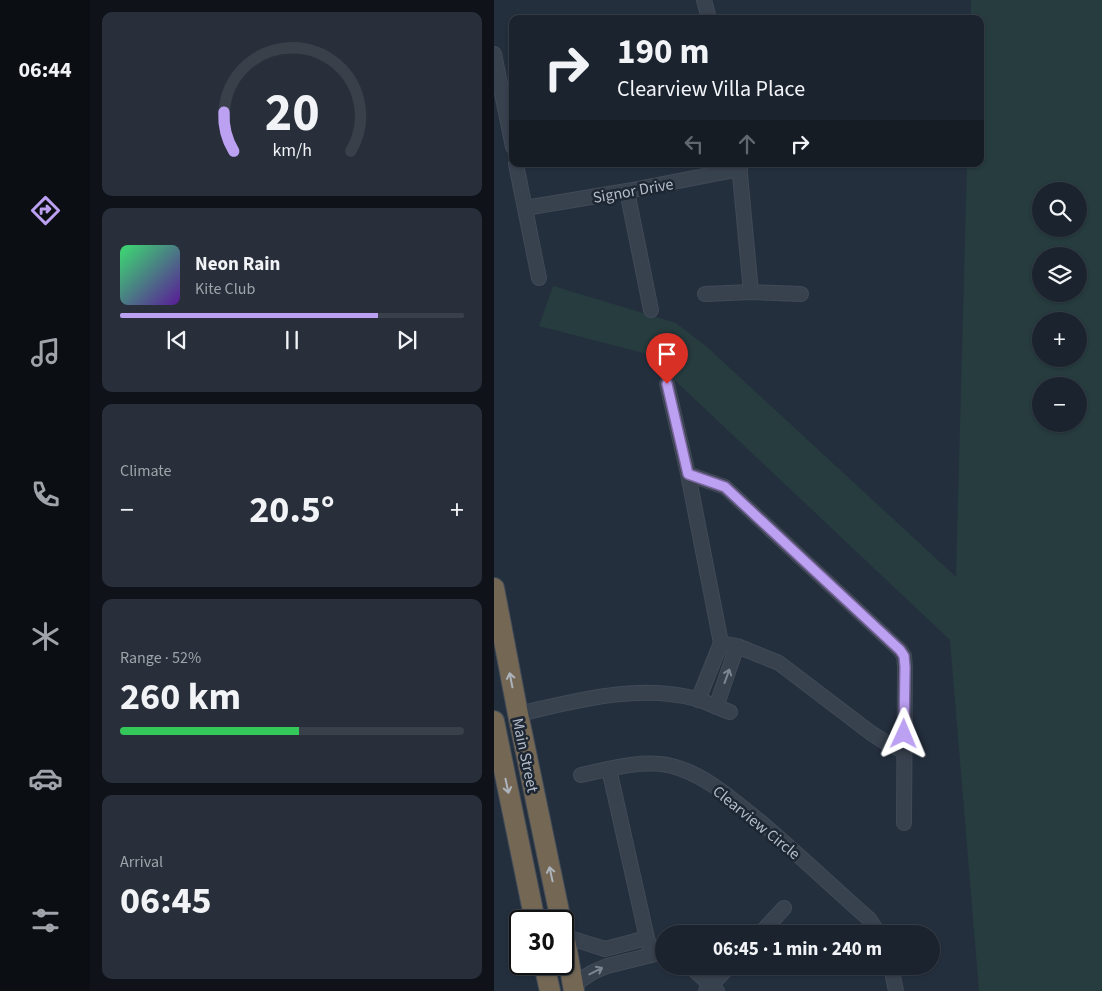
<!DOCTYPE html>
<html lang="en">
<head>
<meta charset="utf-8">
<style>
  :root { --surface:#1b232e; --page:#282f3a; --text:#f1f3f6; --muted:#a0a4aa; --line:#39404a; --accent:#bca0f2 }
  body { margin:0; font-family:"Source Sans 3",sans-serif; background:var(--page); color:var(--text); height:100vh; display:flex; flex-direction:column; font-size:19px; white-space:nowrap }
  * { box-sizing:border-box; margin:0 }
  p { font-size:16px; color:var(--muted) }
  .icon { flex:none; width:28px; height:28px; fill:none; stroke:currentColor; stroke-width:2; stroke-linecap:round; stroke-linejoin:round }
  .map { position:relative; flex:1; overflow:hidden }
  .details { display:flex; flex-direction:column; gap:12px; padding:12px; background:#0f1319; width:404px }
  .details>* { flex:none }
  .hud { position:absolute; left:15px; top:15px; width:475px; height:152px; border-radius:10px; box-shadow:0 1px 4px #0004,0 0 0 1px var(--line); background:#1b232e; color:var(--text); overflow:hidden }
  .fabs { position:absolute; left:538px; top:182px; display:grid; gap:10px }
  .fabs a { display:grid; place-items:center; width:55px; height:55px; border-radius:50%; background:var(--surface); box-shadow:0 1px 4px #0004,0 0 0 1px var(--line); font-size:25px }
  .speed { position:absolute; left:15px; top:910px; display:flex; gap:10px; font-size:25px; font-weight:700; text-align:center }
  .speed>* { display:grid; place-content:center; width:65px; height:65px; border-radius:50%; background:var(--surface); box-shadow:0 1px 4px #0004,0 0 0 1px var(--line); line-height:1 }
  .speed .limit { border:2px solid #111; border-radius:8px; background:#fff; color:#111 }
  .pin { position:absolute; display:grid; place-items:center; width:42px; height:42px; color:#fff; margin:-51px -21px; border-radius:50% 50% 50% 0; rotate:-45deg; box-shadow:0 0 5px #0007 }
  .pin .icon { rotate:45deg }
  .me { position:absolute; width:55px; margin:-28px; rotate:1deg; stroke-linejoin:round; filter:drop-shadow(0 0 4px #0008) }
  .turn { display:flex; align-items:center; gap:18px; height:105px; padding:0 25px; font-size:22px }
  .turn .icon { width:65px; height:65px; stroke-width:2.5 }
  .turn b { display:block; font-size:35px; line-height:42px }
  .lanes { display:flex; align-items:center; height:48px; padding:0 25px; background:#0003; justify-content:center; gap:25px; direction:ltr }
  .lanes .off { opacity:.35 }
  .big { font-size:38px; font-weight:700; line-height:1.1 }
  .details .card { flex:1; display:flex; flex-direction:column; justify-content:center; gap:8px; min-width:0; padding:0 18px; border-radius:10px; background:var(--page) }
  .details .dial { align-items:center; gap:0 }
  .dial svg { height:130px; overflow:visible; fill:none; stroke:var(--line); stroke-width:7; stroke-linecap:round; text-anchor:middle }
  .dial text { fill:var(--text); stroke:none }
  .song { display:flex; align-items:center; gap:15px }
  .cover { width:60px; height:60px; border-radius:8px; background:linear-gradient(135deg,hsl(140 70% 55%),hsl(270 70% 35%)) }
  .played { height:5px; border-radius:2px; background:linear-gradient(90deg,var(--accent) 75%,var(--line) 75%) }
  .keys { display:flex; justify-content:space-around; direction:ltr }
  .heat { display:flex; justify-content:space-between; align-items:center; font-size:28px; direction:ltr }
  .charge { height:8px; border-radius:4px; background:linear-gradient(90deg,#34c759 52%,var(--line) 0) }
  .trip { position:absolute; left:161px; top:925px; width:285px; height:50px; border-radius:25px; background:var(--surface); box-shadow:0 1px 4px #0004,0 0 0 1px var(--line); font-weight:700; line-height:50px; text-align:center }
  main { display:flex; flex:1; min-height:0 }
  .tabs { display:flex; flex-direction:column; width:90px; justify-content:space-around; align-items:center; background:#0b0e12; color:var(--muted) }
  .tabs .icon { width:35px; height:35px }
  .tabs .current { color:var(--accent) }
  .tabs b { font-size:22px; color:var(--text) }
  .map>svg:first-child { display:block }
  .green { fill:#263c3f; fill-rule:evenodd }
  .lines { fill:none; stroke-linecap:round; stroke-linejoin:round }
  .minor-casing { stroke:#414a57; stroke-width:16 }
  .highway-casing { stroke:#434c59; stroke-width:22 }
  .minor { stroke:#38414e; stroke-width:14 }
  .highway { stroke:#746855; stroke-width:20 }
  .oneway { stroke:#7c8592 }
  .oneway2 { stroke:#aeb4bd }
  .route-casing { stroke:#7a689d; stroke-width:12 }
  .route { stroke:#bca0f2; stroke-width:9 }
  .labels { text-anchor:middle; stroke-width:5; stroke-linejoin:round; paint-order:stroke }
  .street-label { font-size:16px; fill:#b4bcc9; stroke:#1d2633 }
</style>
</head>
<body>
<main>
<nav class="tabs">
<b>06:44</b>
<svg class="icon current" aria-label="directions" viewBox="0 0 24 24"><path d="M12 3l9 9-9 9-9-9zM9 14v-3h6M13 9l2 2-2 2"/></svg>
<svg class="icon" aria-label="music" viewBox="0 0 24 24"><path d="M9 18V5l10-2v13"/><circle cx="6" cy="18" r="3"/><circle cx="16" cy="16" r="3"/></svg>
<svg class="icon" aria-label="phone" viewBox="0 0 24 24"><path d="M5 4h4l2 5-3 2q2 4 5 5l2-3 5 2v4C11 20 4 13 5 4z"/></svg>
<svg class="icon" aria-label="climate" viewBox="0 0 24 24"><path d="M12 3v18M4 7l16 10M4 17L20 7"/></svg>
<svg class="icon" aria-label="car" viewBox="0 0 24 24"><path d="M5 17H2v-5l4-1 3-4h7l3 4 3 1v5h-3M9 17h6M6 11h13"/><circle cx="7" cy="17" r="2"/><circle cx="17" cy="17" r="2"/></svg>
<svg class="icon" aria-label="filters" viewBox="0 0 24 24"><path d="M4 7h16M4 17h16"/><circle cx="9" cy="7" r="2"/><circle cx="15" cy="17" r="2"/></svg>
</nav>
<section class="details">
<div class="card dial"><svg viewBox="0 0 100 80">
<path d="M14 69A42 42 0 1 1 86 69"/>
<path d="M14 69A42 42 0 0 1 8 45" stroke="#bca0f2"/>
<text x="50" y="56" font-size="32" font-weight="700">20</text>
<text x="50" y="72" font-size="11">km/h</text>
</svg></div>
<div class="card">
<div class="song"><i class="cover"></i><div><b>Neon Rain</b><p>Kite Club</p></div></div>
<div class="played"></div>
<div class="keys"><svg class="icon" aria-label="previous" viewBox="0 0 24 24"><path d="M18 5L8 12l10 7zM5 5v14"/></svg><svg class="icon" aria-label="pause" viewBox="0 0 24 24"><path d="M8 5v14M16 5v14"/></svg><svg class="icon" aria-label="next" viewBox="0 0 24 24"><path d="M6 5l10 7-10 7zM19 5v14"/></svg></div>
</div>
<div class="card"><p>Climate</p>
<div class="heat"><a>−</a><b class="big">20.5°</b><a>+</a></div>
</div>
<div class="card"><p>Range · 52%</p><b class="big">260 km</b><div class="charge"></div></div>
<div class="card"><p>Arrival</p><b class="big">06:45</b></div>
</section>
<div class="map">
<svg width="609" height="991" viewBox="0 0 609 991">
  <rect width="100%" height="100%" fill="#242f3e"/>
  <!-- green -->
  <path class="green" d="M 477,0 L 608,0 L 608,991 L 485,991 L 456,640 L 153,354 L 45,326 L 59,286 L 182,323 L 213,347 L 462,577 L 473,164 L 486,164 L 486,19 L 477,19 ZM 546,191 L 584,191 L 584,229 L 546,229 ZM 546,256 L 584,256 L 584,294 L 546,294 ZM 546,321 L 584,321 L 584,359 L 546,359 ZM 546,386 L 584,386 L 584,424 L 546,424 Z"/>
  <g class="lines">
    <!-- minor casing -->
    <g class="minor-casing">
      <path id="minor" d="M 210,0 L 215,19
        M 0,54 L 19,147
        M 22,164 L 45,278
        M 245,164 L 257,292
        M 133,191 L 157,310
        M 31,208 L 133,191 L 246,169
        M 211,294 L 257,292 L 307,294
        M 173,384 L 194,474 L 227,643 L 204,700
        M 194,474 L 231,487 L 406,650 L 410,656 L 411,667 L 410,823
        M 227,643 L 243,646 L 285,663 L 377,733 L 394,744 L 410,751
        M 222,707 L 243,646
        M 24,714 C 82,701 144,683 203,699 C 214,703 225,708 236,712
        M 115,769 L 153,938 L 158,954
        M 87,775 C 115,769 145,760 174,765 C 211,773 241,802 270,825 C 306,856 340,888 375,919 L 385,934
        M 266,934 L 290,908
        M 70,936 L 95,944 L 111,949 L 153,938
        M 196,966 L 223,991
        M 397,966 L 402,991
        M 79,985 L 99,972 L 113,966 L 170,952
        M 212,991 L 235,966"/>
    </g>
    <!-- highway casing -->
    <g class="highway-casing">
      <path id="highway" d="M 0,588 L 24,714 L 67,921
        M 0,721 L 41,921
        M 69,928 L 80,991
        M 50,964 L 56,991"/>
    </g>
    <!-- minor -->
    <use href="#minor" class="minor"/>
    <!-- highway -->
    <use href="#highway" class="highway"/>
  </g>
  <!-- one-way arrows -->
  <defs><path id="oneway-shaft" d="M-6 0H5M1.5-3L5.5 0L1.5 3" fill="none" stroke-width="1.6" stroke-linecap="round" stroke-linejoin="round" transform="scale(1.25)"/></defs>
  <g class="oneway">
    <use href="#oneway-shaft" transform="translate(233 676) rotate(-70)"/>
    <use href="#oneway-shaft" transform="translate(102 971) rotate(-27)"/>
  </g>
  <g class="oneway2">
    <use href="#oneway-shaft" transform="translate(17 680) rotate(-101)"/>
    <use href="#oneway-shaft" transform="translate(13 786) rotate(78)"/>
    <use href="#oneway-shaft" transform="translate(57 874) rotate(-102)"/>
  </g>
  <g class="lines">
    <!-- route casing -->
    <g class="route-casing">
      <path id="route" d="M 173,384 L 194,474 L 231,487 L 406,650 L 410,656 L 411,667 L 410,734"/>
    </g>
    <!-- route -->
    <use href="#route" class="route"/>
  </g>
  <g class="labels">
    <!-- street labels -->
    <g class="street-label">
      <text transform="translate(139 190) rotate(-10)" y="6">Signor Drive</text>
      <text transform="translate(32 755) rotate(78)" y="6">Main Street</text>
      <text transform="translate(263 822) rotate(39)" y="6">Clearview Circle</text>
    </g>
  </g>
</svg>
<div class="fabs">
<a><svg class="icon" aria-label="search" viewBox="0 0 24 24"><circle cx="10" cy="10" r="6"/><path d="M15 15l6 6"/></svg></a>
<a><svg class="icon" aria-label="layers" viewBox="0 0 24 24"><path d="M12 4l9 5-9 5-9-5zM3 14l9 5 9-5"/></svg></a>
<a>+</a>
<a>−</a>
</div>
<div class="speed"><div class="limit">30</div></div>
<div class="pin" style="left:173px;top:384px;background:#d93025"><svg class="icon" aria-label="arrive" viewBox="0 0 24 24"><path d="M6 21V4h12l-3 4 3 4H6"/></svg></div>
<svg class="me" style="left:410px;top:734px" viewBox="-20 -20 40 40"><path d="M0-17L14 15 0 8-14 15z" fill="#bca0f2" stroke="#fff" stroke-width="4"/></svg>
<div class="trip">06:45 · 1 min · 240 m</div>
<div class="hud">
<div class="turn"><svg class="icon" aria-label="right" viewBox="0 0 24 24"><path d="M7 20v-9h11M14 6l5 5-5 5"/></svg><div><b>190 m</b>Clearview Villa Place</div></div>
<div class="lanes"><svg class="icon off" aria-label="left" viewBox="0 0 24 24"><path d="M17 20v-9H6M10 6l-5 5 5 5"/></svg><svg class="icon off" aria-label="ahead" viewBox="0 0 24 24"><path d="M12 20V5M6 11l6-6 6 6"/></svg><svg class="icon" aria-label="right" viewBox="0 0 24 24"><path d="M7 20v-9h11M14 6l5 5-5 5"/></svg></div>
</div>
</div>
</main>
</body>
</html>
